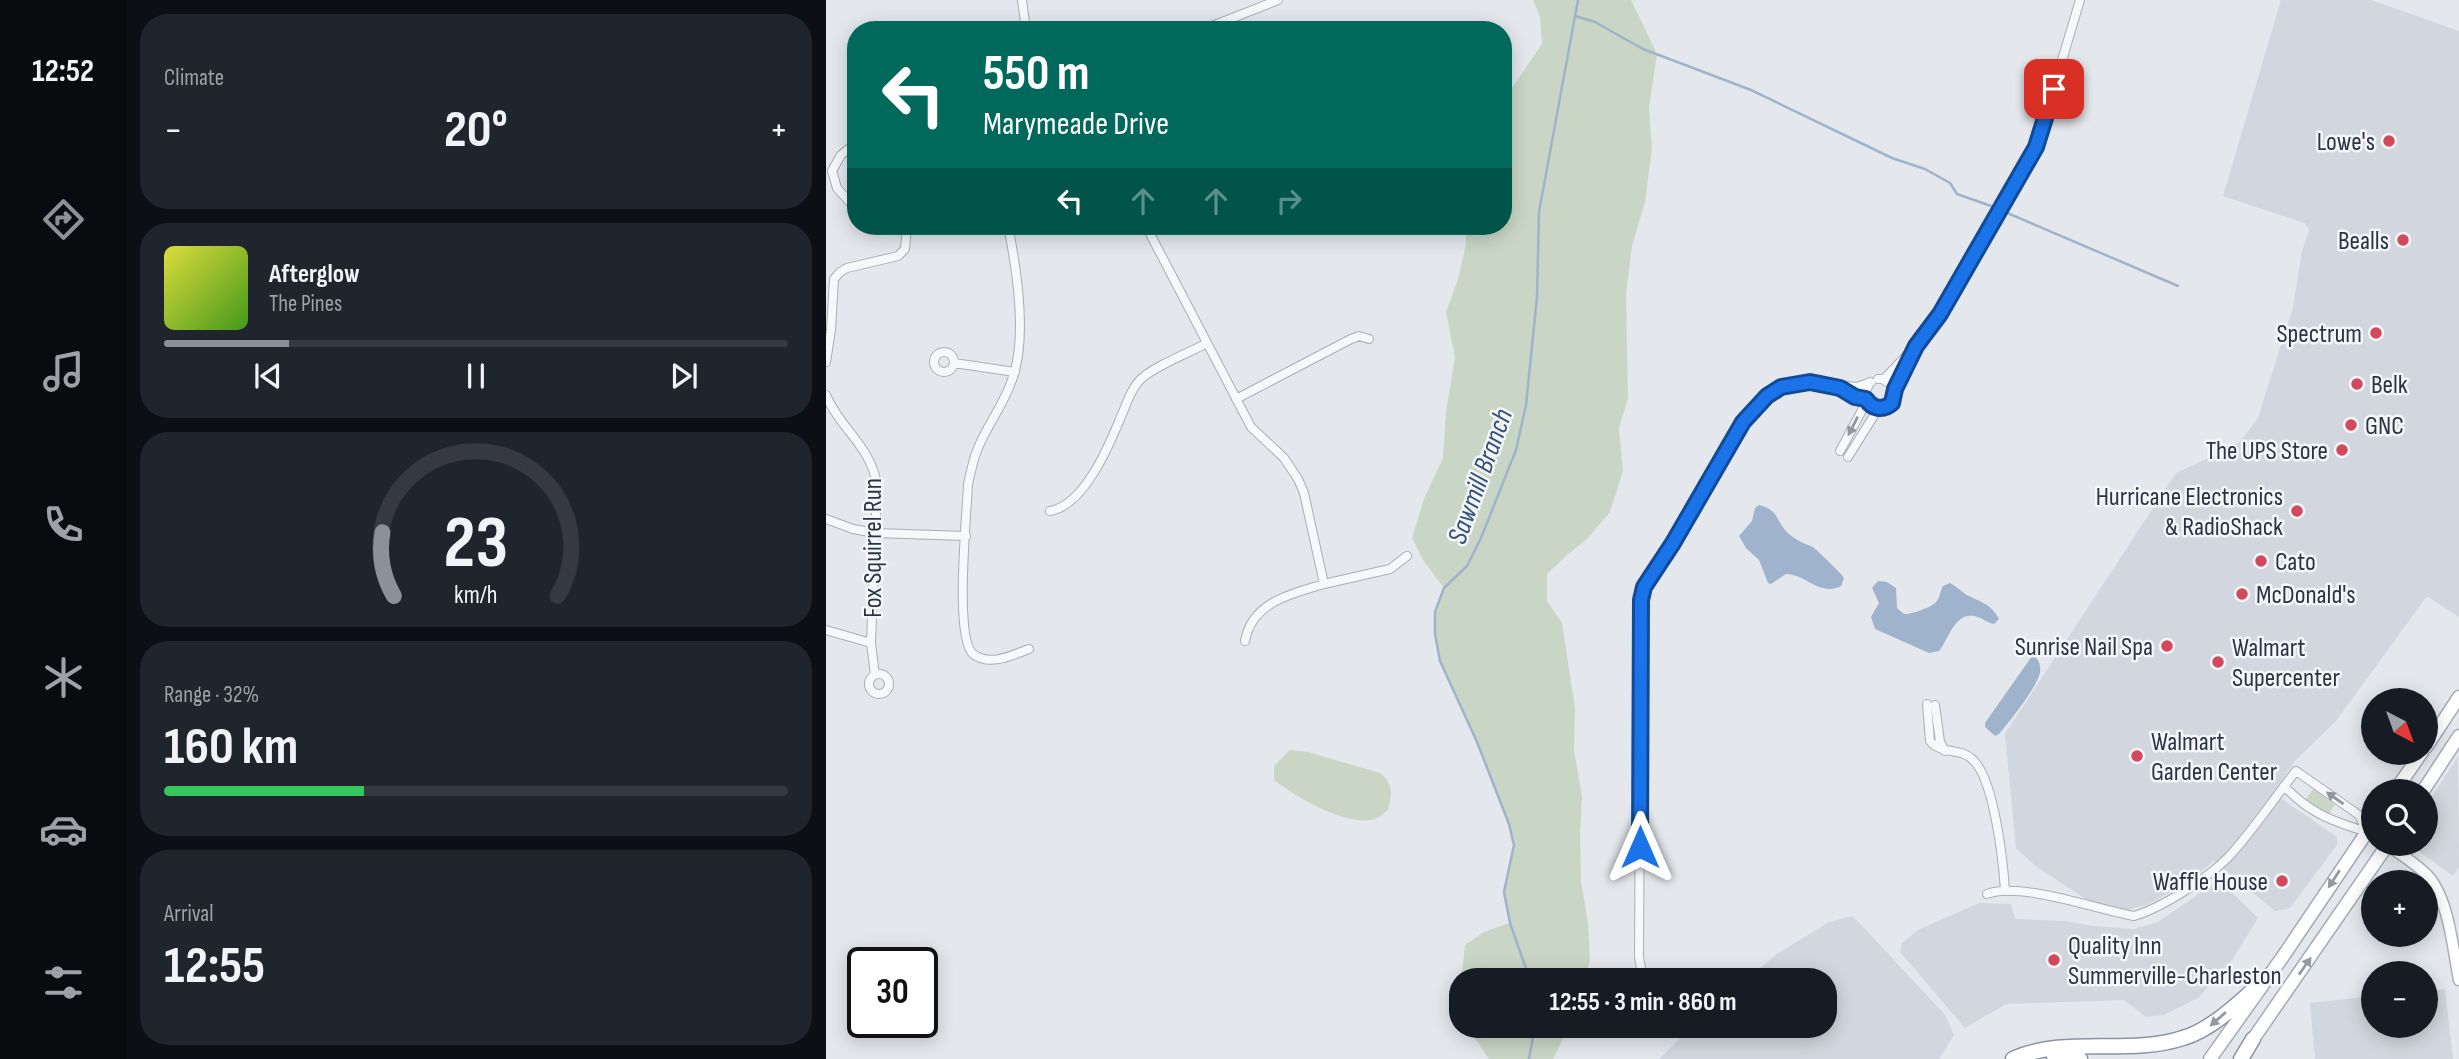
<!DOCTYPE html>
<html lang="en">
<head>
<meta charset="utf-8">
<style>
  :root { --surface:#171b24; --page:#20242c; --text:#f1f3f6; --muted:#9ea1a6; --line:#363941; --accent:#8c9099 }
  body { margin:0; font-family:"Sofia Sans Condensed",sans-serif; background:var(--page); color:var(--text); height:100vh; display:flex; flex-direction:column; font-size:26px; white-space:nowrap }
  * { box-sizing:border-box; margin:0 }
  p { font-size:23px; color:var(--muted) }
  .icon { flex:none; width:38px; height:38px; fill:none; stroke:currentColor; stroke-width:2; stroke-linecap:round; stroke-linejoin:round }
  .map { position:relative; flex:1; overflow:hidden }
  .drawer { display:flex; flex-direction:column; gap:14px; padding:14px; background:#0d0f14; width:700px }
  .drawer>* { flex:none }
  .guide { position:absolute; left:21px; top:21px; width:665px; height:214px; border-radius:28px; box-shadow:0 4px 18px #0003; background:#00695c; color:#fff; overflow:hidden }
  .needle { width:46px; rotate:139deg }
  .controls { position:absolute; left:1535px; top:688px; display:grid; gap:14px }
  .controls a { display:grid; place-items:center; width:77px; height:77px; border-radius:50%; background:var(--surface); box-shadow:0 4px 18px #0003; font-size:35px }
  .speed { position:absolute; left:21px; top:947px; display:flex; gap:14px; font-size:35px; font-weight:700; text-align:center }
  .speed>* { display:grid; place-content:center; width:91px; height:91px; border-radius:50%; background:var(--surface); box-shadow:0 4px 18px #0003; line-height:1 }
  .speed .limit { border:4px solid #111; border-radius:10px; background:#fff; color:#111 }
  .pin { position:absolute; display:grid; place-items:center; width:60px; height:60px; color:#fff; margin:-30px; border-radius:14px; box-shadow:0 4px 10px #0006 }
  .me { position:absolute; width:77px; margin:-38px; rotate:0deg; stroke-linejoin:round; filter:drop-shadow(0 0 5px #0008) }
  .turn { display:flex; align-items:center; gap:24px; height:147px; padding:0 21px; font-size:32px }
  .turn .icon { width:91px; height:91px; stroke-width:2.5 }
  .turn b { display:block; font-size:49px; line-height:60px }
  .lanes { display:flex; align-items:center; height:66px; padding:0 21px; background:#0003; justify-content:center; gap:35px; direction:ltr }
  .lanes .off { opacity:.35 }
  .big { font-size:52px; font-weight:700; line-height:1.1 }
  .drawer .card { flex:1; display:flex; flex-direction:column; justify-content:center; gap:10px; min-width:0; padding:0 24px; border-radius:28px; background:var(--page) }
  .drawer .dial { align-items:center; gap:0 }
  .dial svg { height:182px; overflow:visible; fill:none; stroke:var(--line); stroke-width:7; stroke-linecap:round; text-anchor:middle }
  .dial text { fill:var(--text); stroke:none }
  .song { display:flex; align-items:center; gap:21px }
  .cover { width:84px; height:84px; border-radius:10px; background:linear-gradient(135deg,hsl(60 70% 55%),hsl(100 70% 35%)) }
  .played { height:7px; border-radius:4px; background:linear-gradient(90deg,var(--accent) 20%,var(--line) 20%) }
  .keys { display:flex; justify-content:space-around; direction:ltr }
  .heat { display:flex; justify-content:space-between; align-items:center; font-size:38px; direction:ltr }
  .charge { height:10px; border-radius:5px; background:linear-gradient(90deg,#34c759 32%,var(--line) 0) }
  .trip { position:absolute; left:623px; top:968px; width:388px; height:70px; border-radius:28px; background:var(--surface); box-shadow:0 4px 18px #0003; font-weight:700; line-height:70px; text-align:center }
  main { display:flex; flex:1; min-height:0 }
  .tabs { display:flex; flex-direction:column; width:126px; justify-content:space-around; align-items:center; background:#090b0e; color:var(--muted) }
  .tabs .icon { width:49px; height:49px }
  .tabs .on { color:var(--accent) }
  .tabs b { font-size:32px; color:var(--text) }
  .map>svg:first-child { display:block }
  .built { fill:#d2d6de }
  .green { fill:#c9d6c5 }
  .water { fill:#9fb4cc }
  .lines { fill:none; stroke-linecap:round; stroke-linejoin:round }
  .stream { stroke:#9fb4cc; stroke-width:2.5 }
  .minor-casing { stroke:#a9aeb7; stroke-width:10 }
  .secondary-casing { stroke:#a9aeb7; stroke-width:13 }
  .primary-casing { stroke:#a3abb8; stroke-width:15 }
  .motorway-casing { stroke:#8b94a3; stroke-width:17 }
  .minor { stroke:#f7f8fa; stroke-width:8 }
  .secondary { stroke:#fff; stroke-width:10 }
  .primary { stroke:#fff; stroke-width:12 }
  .motorway { stroke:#fff; stroke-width:14 }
  .oneway { fill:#9196a0 }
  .oneway2 { fill:#959aa2 }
  .route-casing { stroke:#114b97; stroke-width:18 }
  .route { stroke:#1a73e8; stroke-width:12 }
  .poi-dot { fill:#d1495b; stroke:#f4f6f9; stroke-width:2.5 }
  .labels { text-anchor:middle; stroke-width:5; stroke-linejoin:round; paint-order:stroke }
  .poi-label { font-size:26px; fill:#2b3445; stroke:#f4f6f9; text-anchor:end }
  .street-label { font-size:26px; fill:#2b3445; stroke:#f4f6f9 }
  .water-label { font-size:28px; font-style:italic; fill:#34527a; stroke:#f4f6f9 }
</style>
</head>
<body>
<main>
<nav class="tabs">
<b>12:52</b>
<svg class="icon on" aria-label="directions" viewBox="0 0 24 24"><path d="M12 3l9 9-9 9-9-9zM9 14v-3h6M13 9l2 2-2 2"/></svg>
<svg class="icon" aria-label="music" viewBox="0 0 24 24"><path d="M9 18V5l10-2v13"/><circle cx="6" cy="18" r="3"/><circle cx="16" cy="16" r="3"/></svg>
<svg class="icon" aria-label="phone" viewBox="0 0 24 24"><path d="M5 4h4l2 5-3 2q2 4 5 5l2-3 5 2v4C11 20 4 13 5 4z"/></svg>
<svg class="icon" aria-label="climate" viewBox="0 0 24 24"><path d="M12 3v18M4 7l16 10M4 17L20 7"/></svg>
<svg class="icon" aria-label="car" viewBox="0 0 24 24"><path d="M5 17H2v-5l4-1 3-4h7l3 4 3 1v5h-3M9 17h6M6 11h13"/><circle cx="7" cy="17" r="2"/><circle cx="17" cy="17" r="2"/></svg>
<svg class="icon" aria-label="filters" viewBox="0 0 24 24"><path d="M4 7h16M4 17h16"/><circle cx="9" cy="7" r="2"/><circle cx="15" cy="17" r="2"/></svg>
</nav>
<section class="drawer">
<div class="card"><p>Climate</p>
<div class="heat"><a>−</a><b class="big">20°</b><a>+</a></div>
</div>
<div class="card">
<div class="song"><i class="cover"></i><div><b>Afterglow</b><p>The Pines</p></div></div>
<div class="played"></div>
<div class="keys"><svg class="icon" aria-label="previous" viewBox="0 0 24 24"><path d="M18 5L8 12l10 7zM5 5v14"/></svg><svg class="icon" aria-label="pause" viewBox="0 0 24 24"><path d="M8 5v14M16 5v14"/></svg><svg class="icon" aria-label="next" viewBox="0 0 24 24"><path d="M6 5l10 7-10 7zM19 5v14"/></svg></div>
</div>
<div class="card dial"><svg viewBox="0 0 100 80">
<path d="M14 69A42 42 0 1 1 86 69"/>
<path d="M14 69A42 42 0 0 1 9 41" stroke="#8c9099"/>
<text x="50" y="56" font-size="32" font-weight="700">23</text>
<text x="50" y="72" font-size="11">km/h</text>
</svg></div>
<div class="card"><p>Range · 32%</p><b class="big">160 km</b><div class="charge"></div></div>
<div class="card"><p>Arrival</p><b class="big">12:55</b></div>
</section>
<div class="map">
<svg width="1633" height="1059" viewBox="0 0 1633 1059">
  <rect width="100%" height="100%" fill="#e4e7ec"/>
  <!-- built -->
  <path class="built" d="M 1455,0 L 1545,0 L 1633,31 L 1633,617 L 1601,596 L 1510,721 L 1469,761 L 1447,793 L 1511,837 L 1511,845 L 1464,908 L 1449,911 L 1388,861 L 1361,883 L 1321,905 L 1296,911 L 1272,907 L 1211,867 L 1190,849 L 1179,734 L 1350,473 L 1412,444 L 1432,418 L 1467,307 L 1476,251 L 1483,230 L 1479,223 L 1397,196 Z
    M 1632,756 L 1633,867 L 1627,876 L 1590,849 L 1588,844 L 1600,844 L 1600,806 Z
    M 1393,880 L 1432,918 L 1406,960 L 1372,998 L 1338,1015 L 1320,1017 L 1298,1000 L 1180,1004 L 1139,1028 L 1074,952 L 1076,943 L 1092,930 L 1153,903 L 1185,904 L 1189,919 L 1240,921 L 1267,926 L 1308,929 L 1332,922 Z
    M 1027,916 L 1120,1016 L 1128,1035 L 1113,1059 L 833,1059 L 867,1026 L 999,1026 L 999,980 L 920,980 L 951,954 L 1003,922 Z
    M 1619,989 L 1627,1059 L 1489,1059 L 1484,1003 L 1547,996 L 1547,1026 L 1600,1026 L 1600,991 Z"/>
  <!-- green -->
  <path class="green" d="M 707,0 L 805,0 L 831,54 L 823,108 L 826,148 L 819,202 L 806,246 L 800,294 L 802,398 L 793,428 L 797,471 L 784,512 L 761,539 L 741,555 L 721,574 L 721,601 L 736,623 L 749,708 L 748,751 L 756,796 L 754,831 L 755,881 L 762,924 L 764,960 L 758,980 L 635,981 L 639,945 L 658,932 L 684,923 L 678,892 L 688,845 L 683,824 L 670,788 L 614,661 L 609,634 L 609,612 L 618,588 L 597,560 L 586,538 L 598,499 L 617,458 L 620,412 L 629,357 L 620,312 L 632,279 L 640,244 L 640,226 L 677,226 L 677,101 L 716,44 L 714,17 Z
    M 464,750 L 482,752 L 554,773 C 568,784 566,794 562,810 C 558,813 553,818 549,819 C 520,827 470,797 448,780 L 448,766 Z
    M 1487,789 L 1509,805 L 1502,815 L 1480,799 Z
    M 644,1026 L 743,1026 L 727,1059 L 663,1059 L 648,1037 Z"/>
  <!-- water -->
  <path class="water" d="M 933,505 C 952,510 949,518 959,530 C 967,539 977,543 987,547 C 990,549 1016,574 1018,578 L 1015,586 C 994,597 980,574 960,574 L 945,584 L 942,583 L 933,560 L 920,548 L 913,536 L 926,521 L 929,508 Z
    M 1052,581 L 1061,582 L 1070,588 L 1071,608 L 1078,614 C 1085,615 1106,607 1110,602 C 1114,598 1114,591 1117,586 L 1124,583 C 1130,586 1134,590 1139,594 C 1152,601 1166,604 1173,619 L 1168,624 C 1161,623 1158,619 1152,617 C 1129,609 1123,639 1113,651 L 1103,653 L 1049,629 L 1045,617 L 1053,603 L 1046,588 Z
    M 1206,656 L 1209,656 C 1213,661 1215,665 1214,672 C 1212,686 1183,722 1173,734 L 1169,736 L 1159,727 L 1159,723 Z"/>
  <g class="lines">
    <!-- stream -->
    <path class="stream" d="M 749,16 L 769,22 L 817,49 L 925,90 L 1066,158 L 1099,169 L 1124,183 L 1131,194 L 1165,206 L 1352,286
      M 704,980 L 684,923 L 678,892 L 688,845 L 683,824 L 651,742 L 614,661 L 609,634 L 609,612 L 618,588 L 641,566 L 655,538 L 690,450 L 700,405 L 711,297 L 713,212 L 752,0
      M 703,1059 L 709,1026"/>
    <!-- minor casing -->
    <g class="minor-casing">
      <path id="minor" d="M 196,0 L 200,30
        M 376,30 L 452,0
        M 30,143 L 15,155 L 6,171 L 11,188 L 30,209
        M 182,226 C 191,270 202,337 186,380 C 178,404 162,424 152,448 C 147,459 145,472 142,484 C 141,512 128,638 147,654 C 164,667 186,655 203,649
        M 320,226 L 425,427 L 458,458 L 472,479 L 478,493 L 498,584 C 465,594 426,602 419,641
        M108 362a10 10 0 1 1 20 0a10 10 0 1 1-20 0Z
        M 0,362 L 5,330 L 8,279 L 14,272 L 21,268 L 72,256 L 79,249 L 81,226
        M 128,363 L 189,372
        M 1052,379 L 1058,379 L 1102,333 L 1210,147 L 1254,0
        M 1011,387 L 1029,397 L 1040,399 L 1048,408 C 1063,410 1073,399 1066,385 L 1056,379
        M 1069,389 L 1084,358
        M 0,395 C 14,429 45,446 51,485 L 45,643 L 49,675
        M 410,399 L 525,339 L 533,336 L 543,339
        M 1040,399 L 1039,393 L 1044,382
        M 1014,451 L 1041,401
        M 1022,457 L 1052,409
        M 224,511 C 258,505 282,448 294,419 C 300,406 304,390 314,380 C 326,367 363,353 381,343
        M 0,519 L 27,529 L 49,533 L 140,536
        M 498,584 L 564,569 L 581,556
        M 0,630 L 45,643
        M43 684a10 10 0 1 1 20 0a10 10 0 1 1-20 0Z
        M 1101,704 L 1104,741 C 1115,755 1135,747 1147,760 C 1168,779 1177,860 1179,890
        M 1109,705 L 1114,742 L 1119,751
        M 1458,786 C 1483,813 1506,821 1541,832
        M 1161,894 C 1192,881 1273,910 1308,916 C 1338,907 1387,875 1407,852 C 1430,826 1449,797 1470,771 L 1533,815 L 1541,832
        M 817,980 L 813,957 L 815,600 L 818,587 L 847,543 L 917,422 L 929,407 L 955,387 L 970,384 L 984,382 L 1031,387 L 1045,382"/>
    </g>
    <!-- secondary casing -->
    <g class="secondary-casing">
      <path id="secondary" d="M 1561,845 C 1575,854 1589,863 1601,875 C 1623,898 1627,950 1633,980"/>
    </g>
    <!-- primary casing -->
    <g class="primary-casing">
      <path id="primary" d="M 1600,747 L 1633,697
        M 1569,791 L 1596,752
        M 1597,791 L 1633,736
        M 1423,1045 L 1562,844
        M 1384,1059 L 1458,955 L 1547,823"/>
    </g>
    <!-- motorway casing -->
    <g class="motorway-casing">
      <path id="motorway" d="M 1228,1056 L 1241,1056 L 1254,1059
        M 1187,1059 C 1240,1035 1302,1056 1357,1038 C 1388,1029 1419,997 1444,975
        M 1415,1059 L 1427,1039"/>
    </g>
    <!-- minor -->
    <use href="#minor" class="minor"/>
    <!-- secondary -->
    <use href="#secondary" class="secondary"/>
    <!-- primary -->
    <use href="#primary" class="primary"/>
    <!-- motorway -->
    <use href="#motorway" class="motorway"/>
  </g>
  <!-- one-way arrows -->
  <defs><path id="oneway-solid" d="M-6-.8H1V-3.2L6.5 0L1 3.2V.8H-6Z" transform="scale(1.75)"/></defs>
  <g class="oneway">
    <use href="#oneway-solid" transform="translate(1027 426) rotate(117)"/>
    <use href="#oneway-solid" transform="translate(1509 798) rotate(-145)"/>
  </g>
  <g class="oneway2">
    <use href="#oneway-solid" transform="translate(1508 879) rotate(123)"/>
    <use href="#oneway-solid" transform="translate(1479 966) rotate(-55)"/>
    <use href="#oneway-solid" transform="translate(1392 1019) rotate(139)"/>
  </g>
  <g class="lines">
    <!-- route casing -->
    <g class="route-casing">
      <path id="route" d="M 814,847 L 815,600 L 818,587 L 847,543 L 917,422 L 941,396 L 955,387 L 984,382 L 1014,388 L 1029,397 L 1040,399 C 1046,409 1057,411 1066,403 L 1069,389 L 1090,346 L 1114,314 L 1210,147 L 1228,89"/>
    </g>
    <!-- route -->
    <use href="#route" class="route"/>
  </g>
  <!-- markers -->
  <g class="poi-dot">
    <circle cx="1563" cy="141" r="7"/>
    <circle cx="1577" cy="240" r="7"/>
    <circle cx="1550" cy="333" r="7"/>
    <circle cx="1531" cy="384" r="7"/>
    <circle cx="1525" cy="425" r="7"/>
    <circle cx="1516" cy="450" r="7"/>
    <circle cx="1471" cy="511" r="7"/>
    <circle cx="1435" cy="561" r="7"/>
    <circle cx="1416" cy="594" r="7"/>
    <circle cx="1341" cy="646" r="7"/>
    <circle cx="1392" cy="662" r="7"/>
    <circle cx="1311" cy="756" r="7"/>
    <circle cx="1456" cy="881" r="7"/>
    <circle cx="1228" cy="960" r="7"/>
  </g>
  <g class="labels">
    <!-- poi labels -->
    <g class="poi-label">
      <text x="1549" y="150">Lowe's</text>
      <text x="1563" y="249">Bealls</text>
      <text x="1536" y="342">Spectrum</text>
      <text x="1545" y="393" text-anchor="start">Belk</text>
      <text x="1539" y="434" text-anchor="start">GNC</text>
      <text x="1502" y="459">The UPS Store</text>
      <text x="1457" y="505">Hurricane Electronics<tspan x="1457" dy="30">&amp; RadioShack</tspan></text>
      <text x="1449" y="570" text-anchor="start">Cato</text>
      <text x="1430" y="603" text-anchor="start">McDonald's</text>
      <text x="1327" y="655">Sunrise Nail Spa</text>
      <text x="1406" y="656" text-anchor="start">Walmart<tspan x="1406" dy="30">Supercenter</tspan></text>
      <text x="1325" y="750" text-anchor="start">Walmart<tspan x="1325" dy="30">Garden Center</tspan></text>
      <text x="1442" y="890">Waffle House</text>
      <text x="1242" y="954" text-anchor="start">Quality Inn<tspan x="1242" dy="30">Summerville-Charleston</tspan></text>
    </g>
    <!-- street labels -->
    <g class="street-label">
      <text transform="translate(46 548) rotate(-90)" y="9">Fox Squirrel Run</text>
    </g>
    <!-- water labels -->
    <g class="water-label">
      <text transform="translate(653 476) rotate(-70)" y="10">Sawmill Branch</text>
    </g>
  </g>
</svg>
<div class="controls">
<a><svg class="needle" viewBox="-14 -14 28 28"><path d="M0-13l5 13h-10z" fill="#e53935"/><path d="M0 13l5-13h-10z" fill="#9ea1a6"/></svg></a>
<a><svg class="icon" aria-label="search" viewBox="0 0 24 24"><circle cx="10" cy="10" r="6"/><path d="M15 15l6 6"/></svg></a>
<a>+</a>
<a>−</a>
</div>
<div class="speed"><div class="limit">30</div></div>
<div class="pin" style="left:1228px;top:89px;background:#d93025"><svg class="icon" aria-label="arrive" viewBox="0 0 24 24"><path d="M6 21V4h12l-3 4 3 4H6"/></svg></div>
<svg class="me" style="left:814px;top:847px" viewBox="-20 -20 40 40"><path d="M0-17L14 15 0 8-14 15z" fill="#1a73e8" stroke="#fff" stroke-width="4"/></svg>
<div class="trip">12:55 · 3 min · 860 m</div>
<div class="guide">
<div class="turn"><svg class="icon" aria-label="left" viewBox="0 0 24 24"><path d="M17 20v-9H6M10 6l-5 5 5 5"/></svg><div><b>550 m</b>Marymeade Drive</div></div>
<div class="lanes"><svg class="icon" aria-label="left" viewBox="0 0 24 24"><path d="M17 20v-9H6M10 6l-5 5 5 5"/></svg><svg class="icon off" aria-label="ahead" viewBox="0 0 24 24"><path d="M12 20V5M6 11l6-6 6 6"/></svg><svg class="icon off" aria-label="ahead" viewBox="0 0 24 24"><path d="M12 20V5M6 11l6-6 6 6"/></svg><svg class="icon off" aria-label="right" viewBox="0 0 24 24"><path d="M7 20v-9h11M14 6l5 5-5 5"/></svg></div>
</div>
</div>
</main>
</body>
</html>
